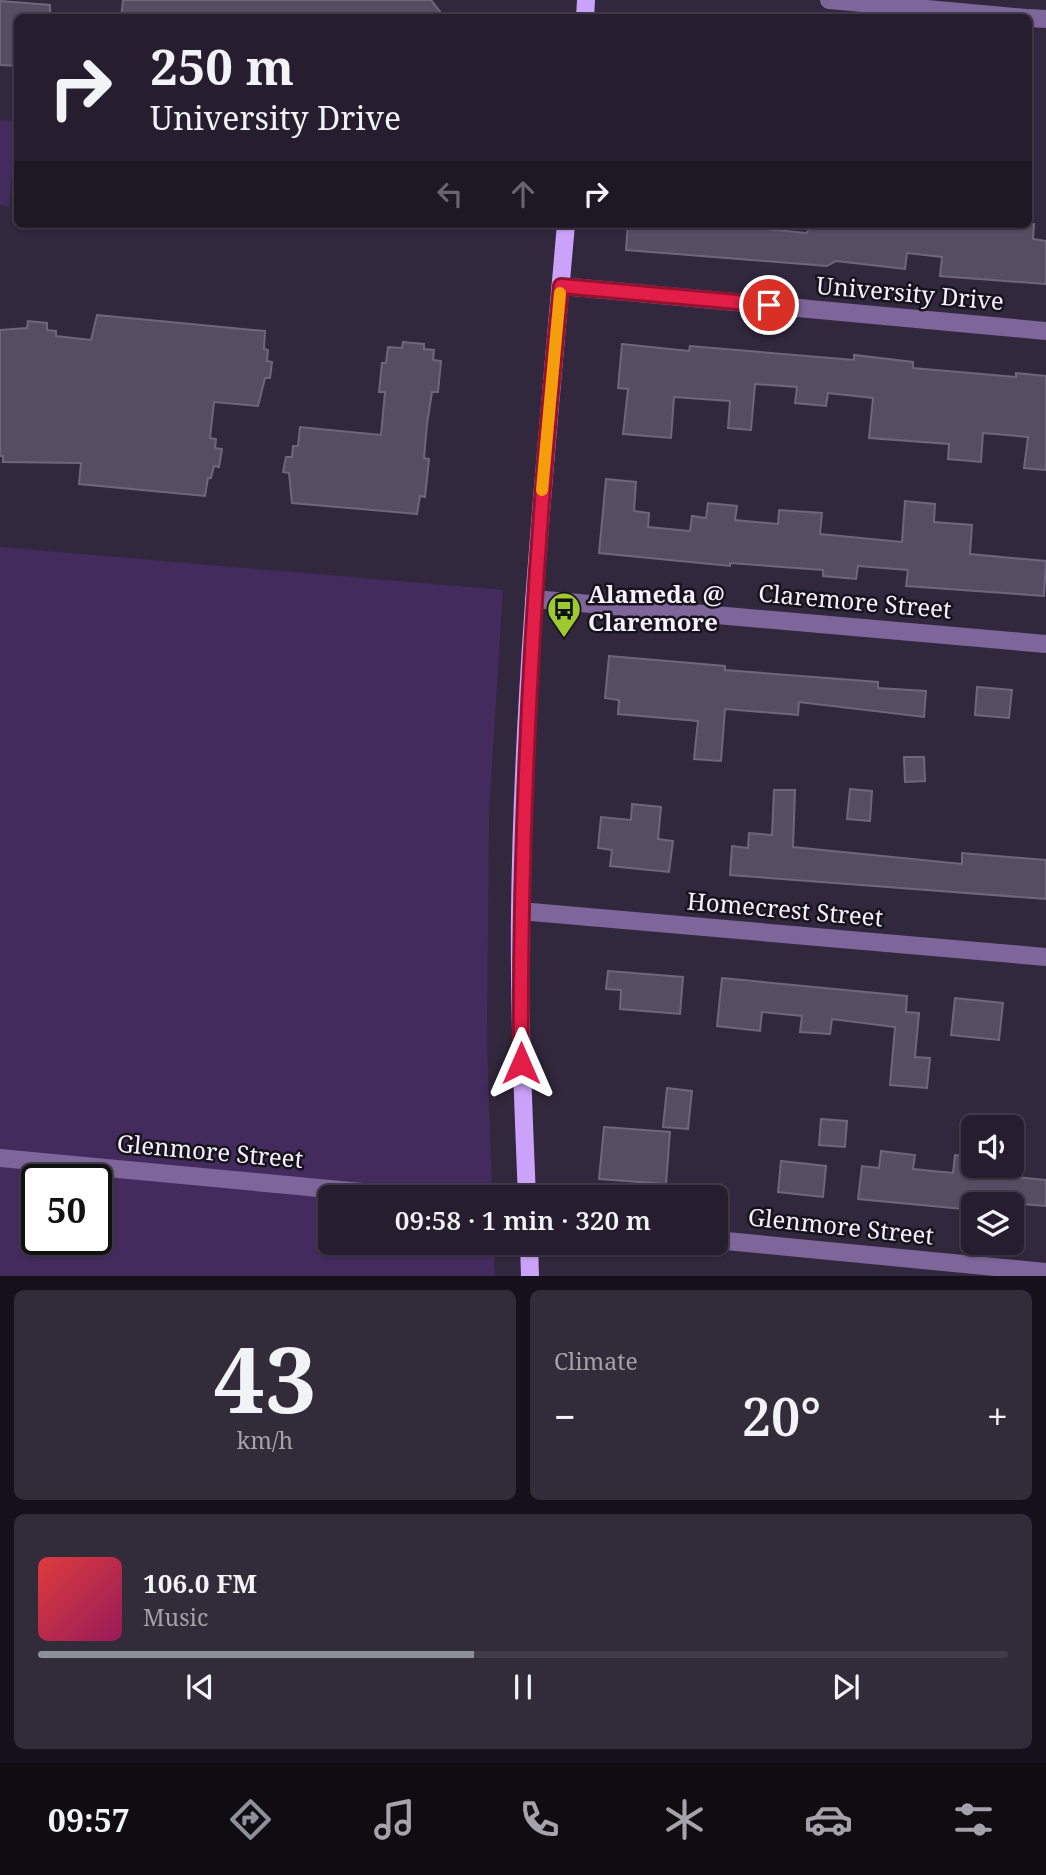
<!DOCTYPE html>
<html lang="en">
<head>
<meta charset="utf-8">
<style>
  :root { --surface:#261e2e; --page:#322b3a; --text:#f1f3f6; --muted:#a4a2aa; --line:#423c4a; --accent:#8c9099 }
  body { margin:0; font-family:"Noto Serif",serif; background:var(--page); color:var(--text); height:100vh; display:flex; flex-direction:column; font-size:26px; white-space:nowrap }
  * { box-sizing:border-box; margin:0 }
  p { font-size:23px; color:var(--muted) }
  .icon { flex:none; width:38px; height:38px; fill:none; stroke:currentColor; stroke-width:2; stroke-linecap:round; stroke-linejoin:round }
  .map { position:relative; height:1276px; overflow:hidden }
  .panel { display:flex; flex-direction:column; gap:14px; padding:14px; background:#151019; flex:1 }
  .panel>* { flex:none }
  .guide { position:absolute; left:14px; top:14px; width:1018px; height:214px; border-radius:10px; box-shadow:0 2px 5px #0004,0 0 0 2px var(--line); background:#261e2e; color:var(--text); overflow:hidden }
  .buttons { position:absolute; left:961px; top:1115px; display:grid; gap:14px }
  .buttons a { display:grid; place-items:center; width:63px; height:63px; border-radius:10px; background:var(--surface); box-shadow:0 2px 5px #0004,0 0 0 2px var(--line); font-size:35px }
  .speed { position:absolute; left:21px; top:1164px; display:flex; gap:14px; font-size:35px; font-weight:700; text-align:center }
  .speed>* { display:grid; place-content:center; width:91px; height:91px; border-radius:50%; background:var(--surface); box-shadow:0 2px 5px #0004,0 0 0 2px var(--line); line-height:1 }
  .speed .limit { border:4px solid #111; border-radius:10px; background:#fff; color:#111 }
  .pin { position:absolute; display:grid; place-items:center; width:60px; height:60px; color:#fff; margin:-30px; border:4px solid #fff; border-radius:50%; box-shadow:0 2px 7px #0007 }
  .me { position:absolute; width:77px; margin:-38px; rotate:0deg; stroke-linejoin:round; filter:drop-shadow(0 0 5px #0008) }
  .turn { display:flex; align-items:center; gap:24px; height:147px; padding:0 21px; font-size:32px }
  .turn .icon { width:91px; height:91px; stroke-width:2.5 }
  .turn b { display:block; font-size:49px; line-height:60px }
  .lanes { display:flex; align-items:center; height:66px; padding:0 21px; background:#0003; justify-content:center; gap:35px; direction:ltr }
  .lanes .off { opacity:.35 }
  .big { font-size:52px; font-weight:600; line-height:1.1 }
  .panel .tile { flex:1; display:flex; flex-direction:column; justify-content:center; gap:10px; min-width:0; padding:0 24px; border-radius:10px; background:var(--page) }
  .panel .dial { align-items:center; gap:0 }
  .dial b { font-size:91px; line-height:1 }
  .song { display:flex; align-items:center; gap:21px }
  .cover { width:84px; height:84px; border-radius:10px; background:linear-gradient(135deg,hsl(0 70% 55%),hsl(330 70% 35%)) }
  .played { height:7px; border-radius:4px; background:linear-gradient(90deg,var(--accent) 45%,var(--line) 45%) }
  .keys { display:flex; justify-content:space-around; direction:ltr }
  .heat { display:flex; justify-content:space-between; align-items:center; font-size:38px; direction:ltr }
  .panel .tiles { flex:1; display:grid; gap:14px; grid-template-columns:1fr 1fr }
  .tile:last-child { grid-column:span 2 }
  .trip { position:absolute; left:318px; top:1185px; width:410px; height:70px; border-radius:10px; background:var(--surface); box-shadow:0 2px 5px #0004,0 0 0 2px var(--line); font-weight:600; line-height:70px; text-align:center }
  .menu { display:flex; height:112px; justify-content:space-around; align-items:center; background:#0f0c12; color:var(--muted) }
  .menu .icon { width:49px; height:49px }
  .menu .on { color:var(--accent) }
  .menu b { font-size:32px; color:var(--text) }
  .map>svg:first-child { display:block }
  .green { fill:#442b5e; fill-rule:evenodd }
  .building { fill:#574d63; stroke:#6f657c; stroke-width:2 }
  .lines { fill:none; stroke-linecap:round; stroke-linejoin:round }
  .minor { stroke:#7e659a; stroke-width:18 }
  .major { stroke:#cba2f9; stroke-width:18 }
  .route-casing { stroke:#92132f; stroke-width:18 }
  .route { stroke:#e11d48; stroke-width:12 }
  .slow { stroke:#f59e0b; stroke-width:12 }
  .labels { text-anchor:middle; stroke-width:5; stroke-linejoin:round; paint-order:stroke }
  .street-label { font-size:24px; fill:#f7f1ff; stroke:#17131c }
  .poi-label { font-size:24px; font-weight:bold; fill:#f7f1ff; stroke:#17131c; text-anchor:start }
</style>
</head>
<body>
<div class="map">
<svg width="1046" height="1277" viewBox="0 0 1046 1277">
  <rect width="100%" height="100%" fill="#32283d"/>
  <!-- green -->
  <path class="green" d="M 0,120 L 17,121 L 9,206 L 0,205 Z
    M 0,547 L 503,590 L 489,813 L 487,1041 L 492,1197 L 331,1197 L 331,1242 L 493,1243 L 495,1276 L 0,1276 ZM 37,1180 L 96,1180 L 96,1239 L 37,1239 Z"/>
  <!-- building -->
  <path class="building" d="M 123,0 L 431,0 L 445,18 L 121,18 Z
    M 0,1 L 50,5 L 50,18 L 18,18 L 18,66 L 0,65 Z
    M 628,224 L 709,224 L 807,233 L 810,224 L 1034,224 L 1033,239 L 1046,241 L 1046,284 L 940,276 L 942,257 L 907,253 L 905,269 L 836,261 L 827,266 L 626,250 Z
    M 97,315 L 265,331 L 264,349 L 268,350 L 267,361 L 272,362 L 270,378 L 265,378 L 258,406 L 214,402 L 210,438 L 216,439 L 215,448 L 222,449 L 219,467 L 214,466 L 211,478 L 208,478 L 205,496 L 79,484 L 81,463 L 3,462 L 3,456 L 0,456 L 0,330 L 27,328 L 28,321 L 47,323 L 47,330 L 56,331 L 56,336 L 91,340 Z
    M 403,342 L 424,344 L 424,349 L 434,350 L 433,360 L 441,361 L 438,392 L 432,392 L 427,424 L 424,458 L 429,459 L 425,497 L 420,496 L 417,514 L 292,503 L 289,473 L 283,472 L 286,457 L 292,457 L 293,446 L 298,446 L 300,427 L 381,435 L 385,392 L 379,392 L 382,363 L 386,363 L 388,347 L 402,348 Z
    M 622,344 L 689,351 L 690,346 L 854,360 L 854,355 L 913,362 L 913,368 L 1016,377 L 1016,373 L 1046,376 L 1046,470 L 1024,468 L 1028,437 L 983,433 L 981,462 L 948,459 L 949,444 L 869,438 L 873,398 L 828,393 L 826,406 L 795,403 L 797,387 L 755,384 L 751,430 L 728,428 L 730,401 L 674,397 L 671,438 L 623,434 L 628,389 L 618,388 Z
    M 606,479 L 636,482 L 634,511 L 649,513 L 648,527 L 690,531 L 692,516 L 706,518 L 708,503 L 737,506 L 735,520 L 778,524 L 779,510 L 822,513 L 820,534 L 902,542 L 905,501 L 935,504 L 934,522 L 972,525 L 970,554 L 1046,561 L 1044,596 L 906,586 L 908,570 L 858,566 L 856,579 L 823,576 L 823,570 L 730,563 L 730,566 L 599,553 Z
    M 609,656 L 725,666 L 725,670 L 878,682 L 878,688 L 926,691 L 924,717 L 799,702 L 798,715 L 725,709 L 721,761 L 694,759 L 698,721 L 618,714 L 619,700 L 605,698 Z
    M 977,687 L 1012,690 L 1009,718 L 975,715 Z
    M 904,757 L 924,757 L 925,781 L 905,782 Z
    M 850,789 L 872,791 L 870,821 L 847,819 Z
    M 774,790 L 795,790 L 793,847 L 962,864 L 962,853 L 1046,860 L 1046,899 L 730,875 L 732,846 L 748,848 L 749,833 L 772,835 Z
    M 632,804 L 661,807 L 658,839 L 673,841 L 669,872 L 610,866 L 612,850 L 598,848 L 601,817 L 631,820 Z
    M 608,971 L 683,977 L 680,1014 L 620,1009 L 621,990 L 606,989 Z
    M 722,978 L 907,996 L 906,1012 L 919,1013 L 915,1057 L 930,1058 L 927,1088 L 890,1085 L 895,1027 L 832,1019 L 830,1034 L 800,1032 L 802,1016 L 762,1012 L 760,1031 L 717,1026 Z
    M 955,998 L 1003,1003 L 999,1040 L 951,1035 Z
    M 667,1088 L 692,1091 L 688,1129 L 663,1127 Z
    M 821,1119 L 847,1121 L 845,1147 L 819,1145 Z
    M 604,1127 L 670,1132 L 666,1184 L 599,1179 Z
    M 881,1151 L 915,1155 L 913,1169 L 953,1173 L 955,1155 L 973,1157 L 973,1166 L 989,1166 L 988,1174 L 1046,1180 L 1046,1206 L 986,1201 L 986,1204 L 973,1204 L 973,1210 L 858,1199 L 862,1166 L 879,1168 Z
    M 781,1161 L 826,1166 L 823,1197 L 778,1192 Z"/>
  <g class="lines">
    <!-- minor -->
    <path class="minor" d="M 829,0 L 1026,18
      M 1029,18 L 1046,19
      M 561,286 L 1046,331
      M 534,599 L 1046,644
      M 520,911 L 1046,957
      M 0,1158 L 415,1197
      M 716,1240 L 1046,1272"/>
    <!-- major -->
    <path class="major" d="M 585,18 L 586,0
      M 527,1197 C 523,1102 519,1006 520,911 C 523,681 546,453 566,224
      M 529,1242 L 530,1277"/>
  </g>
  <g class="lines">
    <!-- route casing -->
    <g class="route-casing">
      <path id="route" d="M 521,1063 C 519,803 535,545 561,286 L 769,305"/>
    </g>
    <!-- route -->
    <use href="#route" class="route"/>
    <!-- slow -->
    <path class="slow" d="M 542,490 L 560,293"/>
  </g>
  <!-- icons -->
  <defs>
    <g id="bus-pin" transform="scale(1.75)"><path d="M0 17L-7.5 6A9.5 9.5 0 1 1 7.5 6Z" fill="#9dca30" stroke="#17131c"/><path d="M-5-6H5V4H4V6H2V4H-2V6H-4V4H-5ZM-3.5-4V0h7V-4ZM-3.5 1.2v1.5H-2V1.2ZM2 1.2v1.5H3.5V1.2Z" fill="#111"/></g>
  </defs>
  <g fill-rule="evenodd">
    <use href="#bus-pin" x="564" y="609"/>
  </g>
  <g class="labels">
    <!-- street labels -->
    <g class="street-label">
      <text transform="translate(910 294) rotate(5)" y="8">University Drive</text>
      <text transform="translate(855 602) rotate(5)" y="8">Claremore Street</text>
      <text transform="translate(785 910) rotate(5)" y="8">Homecrest Street</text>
      <text transform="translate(210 1152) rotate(5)" y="8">Glenmore Street</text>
      <text transform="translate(841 1227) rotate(6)" y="8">Glenmore Street</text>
    </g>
    <!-- poi labels -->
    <g class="poi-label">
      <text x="588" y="603">Alameda @<tspan x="588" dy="28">Claremore</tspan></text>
    </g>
  </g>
</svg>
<div class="buttons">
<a><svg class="icon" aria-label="sound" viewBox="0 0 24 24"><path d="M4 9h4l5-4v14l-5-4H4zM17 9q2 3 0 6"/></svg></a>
<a><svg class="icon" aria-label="layers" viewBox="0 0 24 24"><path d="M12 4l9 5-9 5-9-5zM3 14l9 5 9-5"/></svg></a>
</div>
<div class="speed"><div class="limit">50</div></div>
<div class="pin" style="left:769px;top:305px;background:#d93025"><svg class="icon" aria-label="arrive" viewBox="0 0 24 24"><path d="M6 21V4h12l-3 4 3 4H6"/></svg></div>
<svg class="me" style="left:521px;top:1063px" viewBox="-20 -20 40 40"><path d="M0-17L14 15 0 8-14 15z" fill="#e11d48" stroke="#fff" stroke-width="4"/></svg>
<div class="trip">09:58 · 1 min · 320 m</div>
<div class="guide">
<div class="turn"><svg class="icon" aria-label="right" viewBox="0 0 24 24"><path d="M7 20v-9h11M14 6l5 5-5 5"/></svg><div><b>250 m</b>University Drive</div></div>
<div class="lanes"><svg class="icon off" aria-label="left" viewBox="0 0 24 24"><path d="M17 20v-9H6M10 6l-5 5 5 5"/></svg><svg class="icon off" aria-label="ahead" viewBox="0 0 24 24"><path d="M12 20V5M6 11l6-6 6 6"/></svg><svg class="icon" aria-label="right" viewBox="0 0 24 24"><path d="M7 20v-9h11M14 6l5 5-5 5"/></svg></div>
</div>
</div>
<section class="panel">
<div class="tiles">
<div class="tile dial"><b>43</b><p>km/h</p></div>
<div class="tile"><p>Climate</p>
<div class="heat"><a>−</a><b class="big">20°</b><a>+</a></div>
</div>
<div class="tile">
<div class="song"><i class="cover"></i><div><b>106.0 FM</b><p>Music</p></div></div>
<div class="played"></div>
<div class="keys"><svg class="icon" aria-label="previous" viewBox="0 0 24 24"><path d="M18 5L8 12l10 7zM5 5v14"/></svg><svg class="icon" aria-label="pause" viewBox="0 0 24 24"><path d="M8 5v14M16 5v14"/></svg><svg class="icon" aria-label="next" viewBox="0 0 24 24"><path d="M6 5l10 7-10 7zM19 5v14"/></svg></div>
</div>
</div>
</section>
<nav class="menu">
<b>09:57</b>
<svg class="icon on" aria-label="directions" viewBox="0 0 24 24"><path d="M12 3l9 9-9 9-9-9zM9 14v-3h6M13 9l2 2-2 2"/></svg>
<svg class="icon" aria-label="music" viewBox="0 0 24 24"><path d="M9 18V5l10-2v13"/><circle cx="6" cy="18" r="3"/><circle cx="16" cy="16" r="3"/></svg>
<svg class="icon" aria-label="phone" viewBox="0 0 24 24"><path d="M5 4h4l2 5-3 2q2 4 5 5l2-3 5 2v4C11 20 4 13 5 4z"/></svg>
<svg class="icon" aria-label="climate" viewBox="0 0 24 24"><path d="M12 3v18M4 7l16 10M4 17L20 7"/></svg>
<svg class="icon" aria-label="car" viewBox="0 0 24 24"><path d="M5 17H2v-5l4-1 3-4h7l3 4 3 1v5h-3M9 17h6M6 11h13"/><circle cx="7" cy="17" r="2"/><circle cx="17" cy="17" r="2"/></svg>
<svg class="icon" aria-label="filters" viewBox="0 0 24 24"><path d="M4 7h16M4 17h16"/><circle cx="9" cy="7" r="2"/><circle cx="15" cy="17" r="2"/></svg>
</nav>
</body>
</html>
